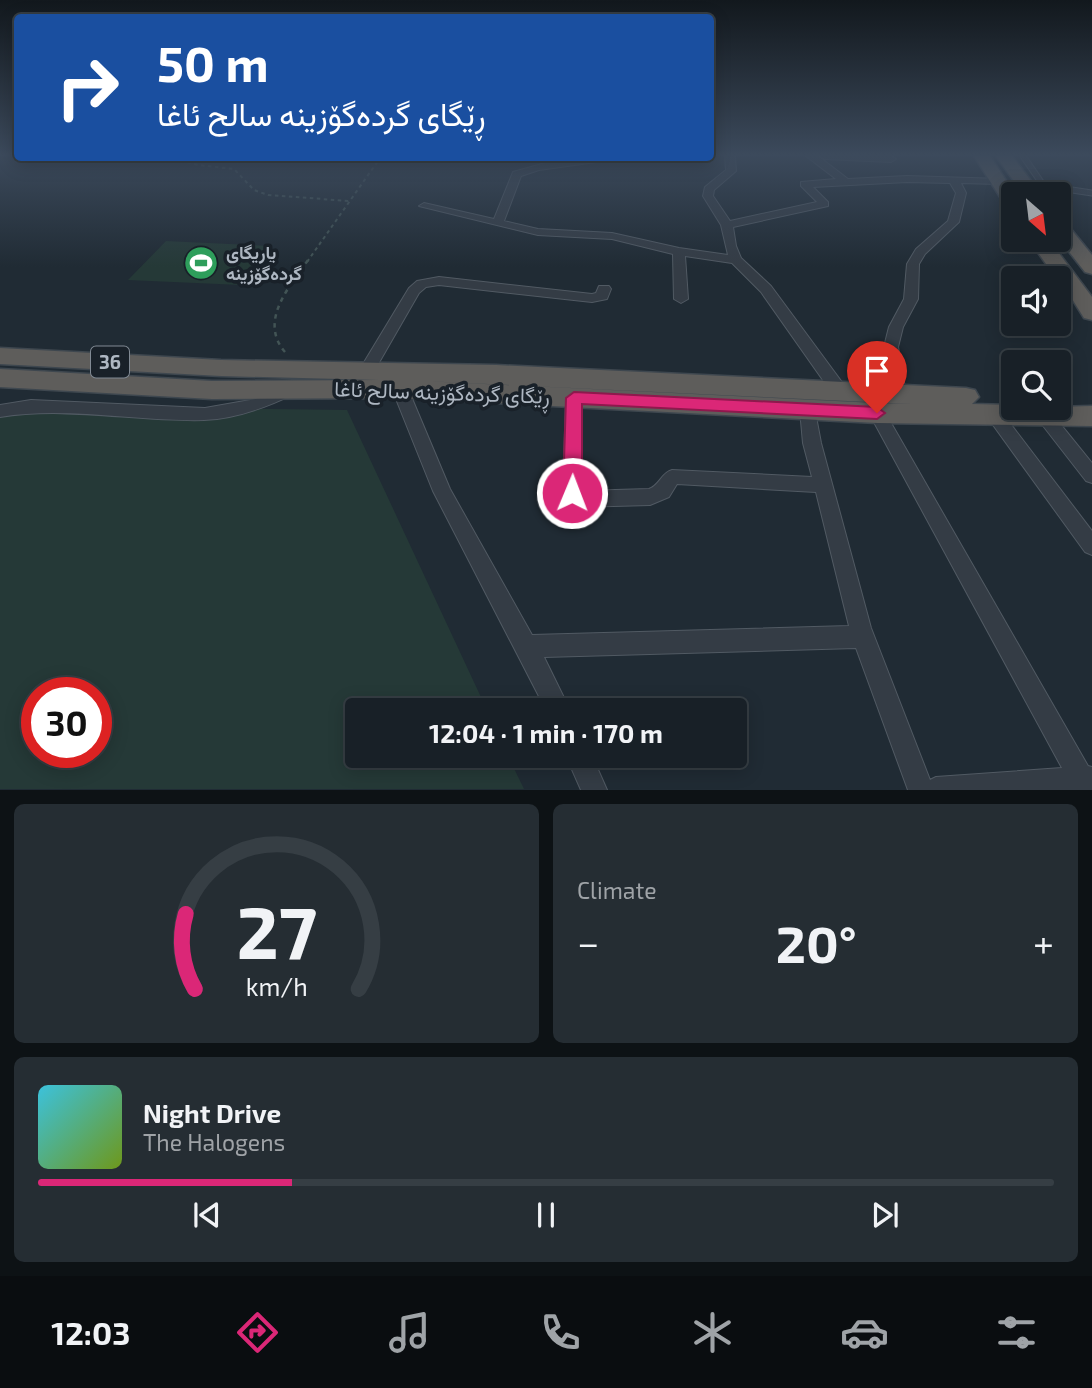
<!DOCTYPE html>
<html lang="en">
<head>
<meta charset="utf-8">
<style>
  :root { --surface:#182027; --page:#252d33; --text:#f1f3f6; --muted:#9fa3a7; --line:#363e44; --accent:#db2777 }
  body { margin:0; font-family:"Exo 2",Vazirmatn,sans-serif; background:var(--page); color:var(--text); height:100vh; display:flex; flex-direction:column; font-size:26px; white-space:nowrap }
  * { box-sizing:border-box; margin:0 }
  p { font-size:23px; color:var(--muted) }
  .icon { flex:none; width:38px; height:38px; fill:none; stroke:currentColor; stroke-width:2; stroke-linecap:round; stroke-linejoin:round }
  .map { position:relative; height:790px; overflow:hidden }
  .side { display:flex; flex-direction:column; gap:14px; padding:14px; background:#0d1215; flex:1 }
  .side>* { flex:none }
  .top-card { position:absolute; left:14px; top:14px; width:700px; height:147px; border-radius:7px; box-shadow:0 4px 18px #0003,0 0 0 2px var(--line); background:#1a4fa0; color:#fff; overflow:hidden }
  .needle { width:46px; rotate:152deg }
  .buttons { position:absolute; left:1001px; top:182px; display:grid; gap:14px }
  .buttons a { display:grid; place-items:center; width:70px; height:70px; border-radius:7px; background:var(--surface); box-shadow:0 4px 18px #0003,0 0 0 2px var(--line); font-size:35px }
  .speed { position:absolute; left:21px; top:677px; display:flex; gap:14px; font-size:35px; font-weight:700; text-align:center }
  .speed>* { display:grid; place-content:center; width:91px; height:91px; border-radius:50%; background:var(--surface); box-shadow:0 4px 18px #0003,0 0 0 2px var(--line); line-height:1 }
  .speed .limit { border:10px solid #d22; background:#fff; color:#111 }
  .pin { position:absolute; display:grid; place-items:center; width:60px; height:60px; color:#fff; margin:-72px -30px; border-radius:50% 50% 50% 0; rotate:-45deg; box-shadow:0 0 7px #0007 }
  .pin .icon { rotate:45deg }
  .me { position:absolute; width:77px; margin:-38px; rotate:1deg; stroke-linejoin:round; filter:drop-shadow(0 0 5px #0008) }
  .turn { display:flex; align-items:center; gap:24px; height:147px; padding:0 28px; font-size:32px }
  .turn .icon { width:91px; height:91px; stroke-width:2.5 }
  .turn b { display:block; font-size:49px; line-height:60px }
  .big { font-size:52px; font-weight:700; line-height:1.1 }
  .side .card { flex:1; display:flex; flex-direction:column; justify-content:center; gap:10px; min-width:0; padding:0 24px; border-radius:10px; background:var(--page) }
  .side .dial { align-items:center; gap:0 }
  .dial svg { height:182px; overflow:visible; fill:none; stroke:var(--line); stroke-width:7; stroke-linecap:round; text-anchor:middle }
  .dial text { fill:var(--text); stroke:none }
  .song { display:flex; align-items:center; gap:21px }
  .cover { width:84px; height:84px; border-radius:10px; background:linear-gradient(135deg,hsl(190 70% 55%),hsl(80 70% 35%)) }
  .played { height:7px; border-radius:4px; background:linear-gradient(90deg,var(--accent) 25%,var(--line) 25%) }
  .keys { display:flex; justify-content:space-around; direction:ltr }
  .heat { display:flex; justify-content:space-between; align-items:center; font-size:38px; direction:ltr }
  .side .tiles { flex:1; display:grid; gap:14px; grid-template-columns:1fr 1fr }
  .card:last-child { grid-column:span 2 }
  .trip { position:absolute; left:345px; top:698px; width:402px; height:70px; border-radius:7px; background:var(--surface); box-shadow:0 4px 18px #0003,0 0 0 2px var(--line); font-weight:700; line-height:70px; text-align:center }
  .tabs { display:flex; height:112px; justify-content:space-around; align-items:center; background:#0a0d10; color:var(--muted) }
  .tabs .icon { width:49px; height:49px }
  .tabs .current { color:var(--accent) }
  .tabs b { font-size:32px; color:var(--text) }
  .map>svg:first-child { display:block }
  .green { fill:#253937; fill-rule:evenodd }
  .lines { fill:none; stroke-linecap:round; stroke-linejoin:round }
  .service-casing { stroke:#515a63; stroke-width:7 }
  .minor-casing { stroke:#515a63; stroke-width:2 }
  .trunk-casing { stroke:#3e474f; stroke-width:3 }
  .path-far1 { stroke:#425455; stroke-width:2; stroke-dasharray:3.5 3.5; stroke-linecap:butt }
  .path { stroke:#425455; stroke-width:2.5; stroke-dasharray:4.5 4.5; stroke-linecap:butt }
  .service { stroke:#343c45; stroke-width:5 }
  .minor { fill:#343c45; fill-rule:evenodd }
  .trunk { fill:#5e5d5b; fill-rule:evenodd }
  .route { fill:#db2777; stroke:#8e194d; stroke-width:2 }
  .labels { text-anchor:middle; stroke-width:7; stroke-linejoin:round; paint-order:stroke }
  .far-poi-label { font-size:18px; font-weight:bold; fill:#aeb7c2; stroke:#192129; text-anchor:start }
  .shield { fill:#192129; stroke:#818a94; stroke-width:2 }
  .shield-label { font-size:19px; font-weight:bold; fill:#aeb7c2 }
  .street-label { font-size:21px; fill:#aeb7c2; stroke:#192129 }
</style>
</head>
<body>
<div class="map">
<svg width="1092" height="790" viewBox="0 0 1092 790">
  <rect width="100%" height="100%" fill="#202b34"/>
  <!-- green -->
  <path class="green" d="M 166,241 L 271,246 L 241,285 L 128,280 Z
    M 0,405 L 347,410 L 487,710 L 357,710 L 357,756 L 508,756 L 524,789 L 0,789 ZM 37,693 L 96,693 L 96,752 L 37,752 Z"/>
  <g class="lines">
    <!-- service casing -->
    <g class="service-casing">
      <path id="service" d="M 1023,156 L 1043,185
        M 1026,183 L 1092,193"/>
    </g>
    <!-- minor casing -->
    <g class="minor-casing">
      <path id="minor" d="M 725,156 L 735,156 L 736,171 L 714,190 L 713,196 L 730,221 L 817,202 L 801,186 L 801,182 L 836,179 L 806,156 L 818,156 L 848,179 L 907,176 L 1002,179 L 1003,181 L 998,184 L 961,183 L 966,193 L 959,222 L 925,254 L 919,264 L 918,299 L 903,327 L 898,347 L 906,394 L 904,398 L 892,398 L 890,394 L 884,347 L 889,327 L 904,299 L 907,264 L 916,249 L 948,221 L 956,193 L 950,183 L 907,182 L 813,187 L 828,202 L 828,206 L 733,227 L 736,246 L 741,258 L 771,286 L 844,385 L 846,389 L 838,394 L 832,393 L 761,292 L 732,263 L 685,256 L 688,299 L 681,303 L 674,299 L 673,254 L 612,239 L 538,235 L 419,206 L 424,203 L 494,219 L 513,172 L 549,162 L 607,158 L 603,161 L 539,170 L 521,176 L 504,221 L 538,229 L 612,233 L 679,248 L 728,255 L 721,225 L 703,196 L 705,187 L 726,170 Z
        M 820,156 L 892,156 L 896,159 L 891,162 L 825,159 Z
        M 439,277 L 592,294 L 596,293 L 599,286 L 609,286 L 611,289 L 607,299 L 592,302 L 439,285 L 426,287 L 419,293 L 373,373 L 363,373 L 360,369 L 409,288 L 417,281 Z
        M 290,384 L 298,389 L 296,393 C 267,407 236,419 204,420 C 135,422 68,406 0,417 L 0,405 L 31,400 L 205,408 L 256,399 Z
        M 400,384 L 408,389 L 450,489 L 532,635 L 849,626 L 816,492 L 677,484 L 669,497 L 650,505 L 577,507 L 570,504 L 563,493 L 566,398 L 568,394 L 580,394 L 582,398 L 582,491 L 649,489 C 660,485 661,473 672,470 L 812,477 L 803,443 L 800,410 L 802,406 L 814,406 L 821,443 L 871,628 L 930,780 L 936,777 L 1062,768 L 869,413 L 871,409 L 883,409 L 1088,766 L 1092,767 L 1092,790 L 908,790 L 856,648 L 544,657 L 570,710 L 546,710 L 433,491 L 392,389 Z
        M 994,408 L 1000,410 L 1092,531 L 1092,555 L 1085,552 L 988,418 L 986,414 L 988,410 Z
        M 1043,408 L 1049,410 L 1092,463 L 1092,483 L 1086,481 L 1037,418 L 1035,414 L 1037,410 Z
        M 566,756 L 592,756 L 607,790 L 581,790 Z"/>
    </g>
    <!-- trunk casing -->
    <g class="trunk-casing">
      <path id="trunk" d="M 974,156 L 990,156 L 1015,194 L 1013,194 L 1013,209 L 1007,208 Z
        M 996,156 L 1012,156 L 1041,194 L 1023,194 Z
        M 1059,221 L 1066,223 L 1092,255 L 1092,274 L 1085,272 L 1059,239 Z
        M 1029,240 L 1049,240 L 1092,297 L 1092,320 L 1084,318 L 1059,278 L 1056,278 Z
        M 0,348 L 221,360 L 496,365 L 966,388 L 975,390 L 979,397 L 972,404 L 1013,405 L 1013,408 L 1092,406 L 1092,426 L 877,423 L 400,398 L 212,399 L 0,387 L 0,369 L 212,381 L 378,380 L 221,376 L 0,364 ZM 423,381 L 912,404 L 877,403 Z"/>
    </g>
    <!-- path-far1 -->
    <path class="path-far1" d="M 174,158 L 198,165 L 234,169 L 254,190 L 268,195 L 349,201
      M 307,262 L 380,158"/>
    <!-- path -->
    <path class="path" d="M 285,352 C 258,321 290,286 308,260"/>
    <!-- service -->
    <use href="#service" class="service"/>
    <!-- minor -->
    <use href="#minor" class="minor"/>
    <!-- trunk -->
    <use href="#trunk" class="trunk"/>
  </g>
  <!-- sky -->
  <linearGradient id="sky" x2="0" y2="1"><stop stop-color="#12181d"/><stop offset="0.58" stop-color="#3c4a5c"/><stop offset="1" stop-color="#3c4a5c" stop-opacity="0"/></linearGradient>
  <rect width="1092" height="267" fill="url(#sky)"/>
  <!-- route -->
  <path class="route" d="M 574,392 L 877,407 L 885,413 L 877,419 L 582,404 L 582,493 L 579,498 L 572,500 L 566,498 L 563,493 L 566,398 Z"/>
  <!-- icons -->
  <defs>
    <g id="stadium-disc" transform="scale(1.75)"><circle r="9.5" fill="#2e9e5b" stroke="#192129"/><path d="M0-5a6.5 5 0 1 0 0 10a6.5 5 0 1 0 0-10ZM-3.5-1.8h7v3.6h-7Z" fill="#fff"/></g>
  </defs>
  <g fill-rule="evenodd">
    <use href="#stadium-disc" x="201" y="263"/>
  </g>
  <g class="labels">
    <!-- far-poi labels -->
    <g class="far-poi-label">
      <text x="226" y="259">یاریگای<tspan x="226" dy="21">گردەگۆزینە</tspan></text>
    </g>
    <!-- shield labels -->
    <rect class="shield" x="91" y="346.5" width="38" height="31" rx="5"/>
    <g class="shield-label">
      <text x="110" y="369">36</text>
    </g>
    <!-- street labels -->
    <g class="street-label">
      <text transform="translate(442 393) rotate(2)" y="7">ڕێگای گردەگۆزینە سالح ئاغا</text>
    </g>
  </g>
</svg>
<div class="buttons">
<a><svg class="needle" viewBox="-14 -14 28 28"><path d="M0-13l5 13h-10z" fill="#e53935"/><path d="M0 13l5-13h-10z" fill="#9fa3a7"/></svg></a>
<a><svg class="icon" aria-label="sound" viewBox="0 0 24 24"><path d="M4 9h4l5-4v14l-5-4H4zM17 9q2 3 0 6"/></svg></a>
<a><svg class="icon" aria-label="search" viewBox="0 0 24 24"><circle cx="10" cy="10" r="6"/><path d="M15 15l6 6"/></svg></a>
</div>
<div class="speed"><div class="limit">30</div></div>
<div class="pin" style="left:877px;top:413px;background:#d93025"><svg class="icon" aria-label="arrive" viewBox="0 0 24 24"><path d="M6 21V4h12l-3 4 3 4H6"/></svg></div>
<svg class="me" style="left:572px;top:493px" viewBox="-20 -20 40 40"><circle r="17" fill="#db2777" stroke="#fff" stroke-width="3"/><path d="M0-11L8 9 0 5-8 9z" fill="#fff"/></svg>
<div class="trip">12:04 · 1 min · 170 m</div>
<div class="top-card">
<div class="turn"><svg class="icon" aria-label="right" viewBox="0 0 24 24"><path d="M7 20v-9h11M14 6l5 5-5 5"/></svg><div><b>50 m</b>ڕێگای گردەگۆزینە سالح ئاغا</div></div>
</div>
</div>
<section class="side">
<div class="tiles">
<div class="card dial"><svg viewBox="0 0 100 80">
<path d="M14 69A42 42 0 1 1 86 69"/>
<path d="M14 69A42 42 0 0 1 10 36" stroke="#db2777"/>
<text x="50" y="56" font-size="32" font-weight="700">27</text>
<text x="50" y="72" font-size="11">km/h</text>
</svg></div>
<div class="card"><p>Climate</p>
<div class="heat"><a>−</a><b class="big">20°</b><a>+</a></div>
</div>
<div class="card">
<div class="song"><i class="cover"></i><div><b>Night Drive</b><p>The Halogens</p></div></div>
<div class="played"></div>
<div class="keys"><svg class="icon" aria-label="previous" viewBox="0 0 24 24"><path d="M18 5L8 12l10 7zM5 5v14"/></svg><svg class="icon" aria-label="pause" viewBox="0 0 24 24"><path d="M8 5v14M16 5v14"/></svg><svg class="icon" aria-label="next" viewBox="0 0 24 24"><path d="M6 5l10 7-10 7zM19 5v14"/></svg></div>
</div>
</div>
</section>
<nav class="tabs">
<b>12:03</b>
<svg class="icon current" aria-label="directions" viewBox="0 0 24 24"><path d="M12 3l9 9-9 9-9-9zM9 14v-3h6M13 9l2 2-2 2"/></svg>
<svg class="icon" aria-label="music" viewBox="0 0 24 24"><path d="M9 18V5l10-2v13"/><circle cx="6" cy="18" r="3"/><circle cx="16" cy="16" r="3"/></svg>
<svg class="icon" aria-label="phone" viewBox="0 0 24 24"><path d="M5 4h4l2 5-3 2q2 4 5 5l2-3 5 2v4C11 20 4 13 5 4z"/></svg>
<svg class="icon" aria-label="climate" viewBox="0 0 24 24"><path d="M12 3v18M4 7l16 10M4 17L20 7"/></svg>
<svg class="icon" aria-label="car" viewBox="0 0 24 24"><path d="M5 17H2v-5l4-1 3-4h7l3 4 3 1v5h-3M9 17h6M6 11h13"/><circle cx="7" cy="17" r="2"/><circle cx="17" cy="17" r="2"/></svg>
<svg class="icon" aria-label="filters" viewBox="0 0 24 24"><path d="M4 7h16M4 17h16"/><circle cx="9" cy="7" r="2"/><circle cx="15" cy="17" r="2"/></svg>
</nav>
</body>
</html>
